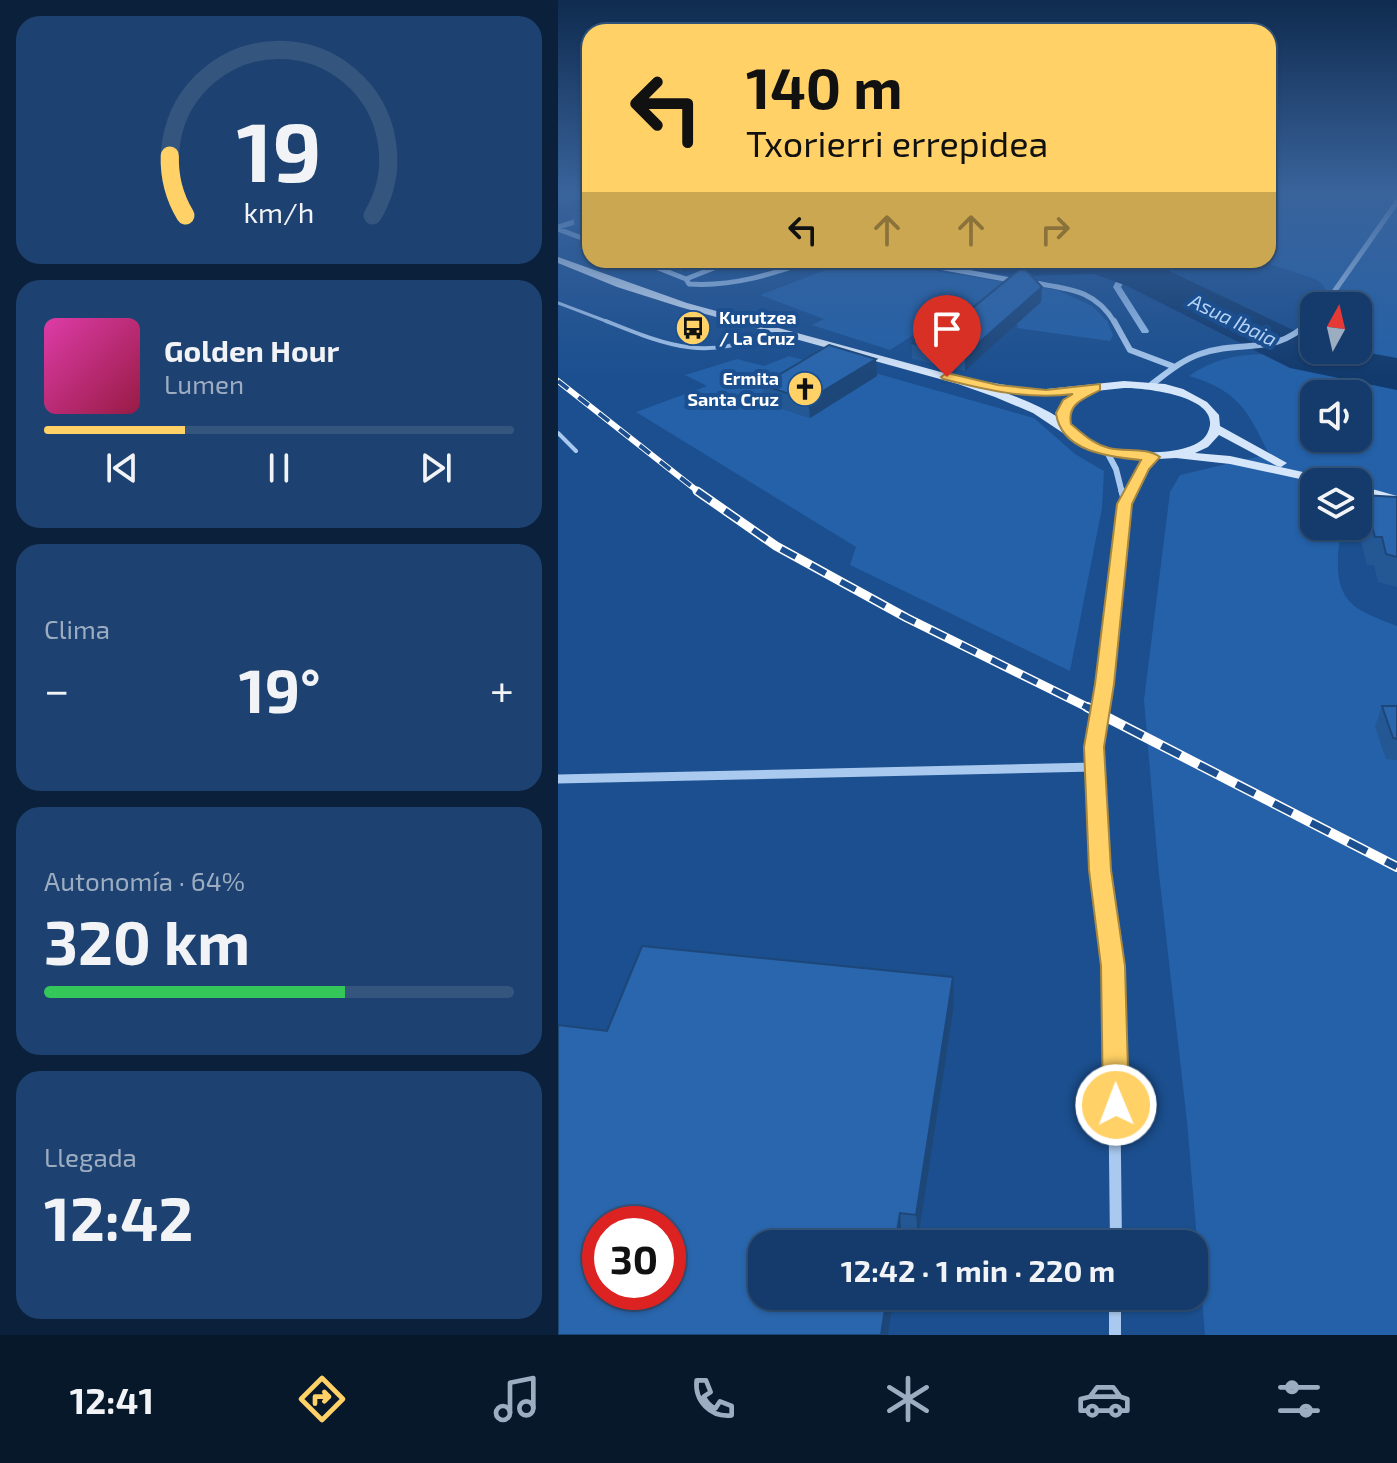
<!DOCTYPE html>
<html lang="es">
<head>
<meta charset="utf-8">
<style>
  :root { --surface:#143b6b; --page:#1d4271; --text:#f1f3f6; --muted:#9dadc1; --line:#33557e; --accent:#ffd166 }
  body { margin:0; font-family:"Exo 2",sans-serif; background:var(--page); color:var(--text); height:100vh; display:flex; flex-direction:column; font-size:30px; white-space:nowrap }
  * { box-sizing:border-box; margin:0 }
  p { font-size:26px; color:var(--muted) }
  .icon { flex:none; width:44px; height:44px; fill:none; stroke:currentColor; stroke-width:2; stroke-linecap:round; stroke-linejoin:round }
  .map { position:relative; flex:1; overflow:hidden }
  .drawer { display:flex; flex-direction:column; gap:16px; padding:16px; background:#0b203b; width:558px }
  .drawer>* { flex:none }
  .banner { position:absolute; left:24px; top:24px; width:694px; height:244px; border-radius:24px; box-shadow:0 2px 6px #0004,0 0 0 2px var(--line); background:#ffd166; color:#111; overflow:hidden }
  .needle { width:52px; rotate:8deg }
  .controls { position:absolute; left:742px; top:292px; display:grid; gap:16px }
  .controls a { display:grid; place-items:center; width:72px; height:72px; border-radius:16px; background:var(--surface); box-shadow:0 2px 6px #0004,0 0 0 2px var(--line); font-size:40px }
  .speed { position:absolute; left:24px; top:1206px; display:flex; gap:16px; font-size:40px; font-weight:700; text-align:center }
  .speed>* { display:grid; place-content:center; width:104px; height:104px; border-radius:50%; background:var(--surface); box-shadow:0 2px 6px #0004,0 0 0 2px var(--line); line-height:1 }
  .speed .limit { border:12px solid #d22; background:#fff; color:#111 }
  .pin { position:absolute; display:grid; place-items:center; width:68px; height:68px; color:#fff; margin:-82px -34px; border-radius:50% 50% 50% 0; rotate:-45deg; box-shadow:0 0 8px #0007 }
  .pin .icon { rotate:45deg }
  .me { position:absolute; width:88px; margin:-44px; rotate:359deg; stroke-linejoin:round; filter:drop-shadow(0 0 6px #0008) }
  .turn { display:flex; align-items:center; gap:28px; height:168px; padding:0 32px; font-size:36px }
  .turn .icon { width:104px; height:104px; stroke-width:2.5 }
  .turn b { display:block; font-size:56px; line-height:68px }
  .lanes { display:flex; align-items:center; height:76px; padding:0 32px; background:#0003; justify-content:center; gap:40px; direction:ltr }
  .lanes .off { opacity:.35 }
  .big { font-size:60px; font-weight:700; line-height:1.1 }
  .drawer .widget { flex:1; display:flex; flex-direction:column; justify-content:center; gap:12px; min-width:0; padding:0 28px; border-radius:24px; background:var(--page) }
  .drawer .dial { align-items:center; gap:0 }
  .dial svg { height:208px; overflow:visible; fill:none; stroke:var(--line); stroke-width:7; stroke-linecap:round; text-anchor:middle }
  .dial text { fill:var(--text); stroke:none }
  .song { display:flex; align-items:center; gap:24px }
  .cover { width:96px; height:96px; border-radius:12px; background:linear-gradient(135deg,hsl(320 70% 55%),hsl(340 70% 35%)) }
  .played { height:8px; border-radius:4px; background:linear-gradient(90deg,var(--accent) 30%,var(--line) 30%) }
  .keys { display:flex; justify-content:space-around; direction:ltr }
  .heat { display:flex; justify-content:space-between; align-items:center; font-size:44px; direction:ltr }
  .charge { height:12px; border-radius:6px; background:linear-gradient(90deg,#34c759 64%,var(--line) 0) }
  .trip { position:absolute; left:190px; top:1230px; width:460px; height:80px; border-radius:24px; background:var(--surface); box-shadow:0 2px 6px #0004,0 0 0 2px var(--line); font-weight:700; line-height:80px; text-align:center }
  .tabs { display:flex; height:128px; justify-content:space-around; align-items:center; background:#08182b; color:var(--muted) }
  .tabs .icon { width:56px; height:56px }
  .tabs .selected { color:var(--accent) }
  .tabs b { font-size:36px; color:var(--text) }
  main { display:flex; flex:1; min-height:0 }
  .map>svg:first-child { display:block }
  .green { fill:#2461a8; fill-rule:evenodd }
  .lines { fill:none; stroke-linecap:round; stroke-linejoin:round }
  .stream { fill:#9cc4f0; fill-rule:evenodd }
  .river { fill:#123a6d; fill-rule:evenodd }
  .lane-far1 { stroke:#a9c9ee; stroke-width:3 }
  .lane { stroke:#a9c9ee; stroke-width:4 }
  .street-far4 { stroke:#a9c9ee; stroke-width:5 }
  .street-far3 { stroke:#a9c9ee; stroke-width:6 }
  .street-far2 { stroke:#a9c9ee; stroke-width:7 }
  .street-far1 { stroke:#a9c9ee; stroke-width:9 }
  .street { stroke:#a9c9ee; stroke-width:12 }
  .secondary { fill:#d6e6fa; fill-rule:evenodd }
  .rail-far2-casing { stroke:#fff; stroke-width:6 }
  .rail-far1-casing { stroke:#fff; stroke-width:9 }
  .rail-casing { stroke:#fff; stroke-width:10 }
  .rail-far2 { stroke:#1b4f8f; stroke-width:4; stroke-dasharray:13; stroke-linecap:butt }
  .rail-far1 { stroke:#1b4f8f; stroke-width:6; stroke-dasharray:17; stroke-linecap:butt }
  .rail { stroke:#1b4f8f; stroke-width:7; stroke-dasharray:21; stroke-linecap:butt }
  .wall { fill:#245895 }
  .shaded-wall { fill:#1d4779 }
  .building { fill:#2a66ad; stroke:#1d4779; stroke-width:2; fill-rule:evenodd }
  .route { fill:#ffd166; stroke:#a68842; stroke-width:2 }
  .labels { text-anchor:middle; stroke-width:8; stroke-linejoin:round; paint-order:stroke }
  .far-poi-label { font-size:18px; font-weight:bold; fill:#fff; stroke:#1b4f8f; text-anchor:start }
  .far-water-label { font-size:20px; font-style:italic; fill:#b5d3f5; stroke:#1b4f8f }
</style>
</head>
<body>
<main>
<section class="drawer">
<div class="widget dial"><svg viewBox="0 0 100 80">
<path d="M14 69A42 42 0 1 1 86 69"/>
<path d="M14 69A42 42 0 0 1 8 46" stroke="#ffd166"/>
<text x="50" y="56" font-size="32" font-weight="700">19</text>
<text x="50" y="72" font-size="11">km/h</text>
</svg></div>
<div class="widget">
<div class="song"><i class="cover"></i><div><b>Golden Hour</b><p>Lumen</p></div></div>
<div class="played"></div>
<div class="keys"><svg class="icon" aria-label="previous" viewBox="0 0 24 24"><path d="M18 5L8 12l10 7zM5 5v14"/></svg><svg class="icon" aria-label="pause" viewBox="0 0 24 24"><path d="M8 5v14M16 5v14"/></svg><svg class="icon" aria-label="next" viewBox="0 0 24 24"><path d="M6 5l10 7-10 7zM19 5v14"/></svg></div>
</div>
<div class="widget"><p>Clima</p>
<div class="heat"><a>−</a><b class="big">19°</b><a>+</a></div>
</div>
<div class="widget"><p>Autonomía · 64%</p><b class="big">320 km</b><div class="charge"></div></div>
<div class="widget"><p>Llegada</p><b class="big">12:42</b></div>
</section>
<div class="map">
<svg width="839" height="1335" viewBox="0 0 839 1335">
  <rect width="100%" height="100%" fill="#1b4f8f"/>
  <!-- green -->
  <path class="green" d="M 710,190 L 839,190 L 839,512 L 816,505 L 800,509 L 800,482 L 756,482 L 756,526 L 786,526 C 781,538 780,551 780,563 C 779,606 804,612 839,626 L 839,1335 L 647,1335 L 629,1122 L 600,865 L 586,700 L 612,492 L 622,475 L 711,454 C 689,410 681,391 631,376 C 669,348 721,351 764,363 L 766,350 L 800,350 L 800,306 L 776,306 L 764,284 L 757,279 L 699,260 L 710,260 ZM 756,394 L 800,394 L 800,438 L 756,438 Z
    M 294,260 L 350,260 L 383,272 L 499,290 L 534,306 L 549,321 L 555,335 L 552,341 L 459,328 L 460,325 L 391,312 L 332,350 L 254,325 L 266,319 L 202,295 Z
    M 429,260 L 574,260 L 511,267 Z
    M 231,356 L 268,366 L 225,380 L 196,399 L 252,418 L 310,371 L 476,418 L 517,454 L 546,471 L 544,508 L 512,671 L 292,565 L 298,547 L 78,412 L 149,386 L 127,375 L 179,359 L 206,366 Z"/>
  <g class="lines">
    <!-- stream -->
    <path class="stream" d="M 568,268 L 572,270 L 563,287 L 591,331 L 590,333 L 584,333 L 555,287 L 564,270 Z"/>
    <!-- river -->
    <path class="river" d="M 396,260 L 581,260 L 601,266 L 756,340 L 756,350 L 795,350 L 839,358 L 839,390 L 732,368 L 569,286 L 536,274 L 457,276 L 403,269 Z"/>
    <!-- lane-far1 -->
    <path class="lane-far1" d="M 0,303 L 53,323"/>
    <!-- lane -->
    <path class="lane" d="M 48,321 C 115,348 148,361 217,331
      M 0,433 L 18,451"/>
    <!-- street-far4 -->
    <path class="street-far4" d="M 0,227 L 32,217
      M 0,229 L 32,241
      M 80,260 L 128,279 L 131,284 C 175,287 214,274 255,260
      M 368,260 L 381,267 L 458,281
      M 128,279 L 176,260
      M 471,282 C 509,289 536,288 557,323
      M 766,306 L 839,202
      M 750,323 L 756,318"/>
    <!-- street-far3 -->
    <path class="street-far3" d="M 556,321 L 572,350 L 617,367
      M 594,384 C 609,373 624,360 642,354 C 684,339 717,357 752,321
      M 549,452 L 558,469 L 564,493
      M 572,493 L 584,467 L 595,457"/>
    <!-- street-far2 -->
    <path class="street-far2" d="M 564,491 L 567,503
      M 542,709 L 567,504 L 573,491"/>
    <!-- street-far1 -->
    <path class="street-far1" d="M 542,707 L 536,747 L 542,870 L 555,985
      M 0,779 L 536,767"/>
    <!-- street -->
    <path class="street" d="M 555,983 L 558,1244
      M 557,1296 L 557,1335"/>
    <!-- secondary -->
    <path class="secondary" d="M 0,257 L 129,303 L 405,378 L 479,390 L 566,381 L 607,384 L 625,389 L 649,402 L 661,415 L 662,426 L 729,463 L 723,467 L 719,466 L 661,435 L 650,447 L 637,453 L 672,456 L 772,478 L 778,482 L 756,482 L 672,464 L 618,458 L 580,460 L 549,456 L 523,445 L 475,413 L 437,397 L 400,384 L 122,307 L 59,287 L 0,263 ZM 566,388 C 587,388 669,396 649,434 C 637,456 576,454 556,450 C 535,445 520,430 503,419 C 486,408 467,400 448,393 L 491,396 Z
      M 800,485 L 839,496 L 839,504 L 800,493 Z"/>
    <!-- rail-far2 casing -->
    <g class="rail-far2-casing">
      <path id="rail-far2" d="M 0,381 L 142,493"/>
    </g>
    <!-- rail-far1 casing -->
    <g class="rail-far1-casing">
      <path id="rail-far1" d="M 139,491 L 218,546 L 349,618 L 533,709"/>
    </g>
    <!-- rail casing -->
    <g class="rail-casing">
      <path id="rail" d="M 529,707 L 839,867"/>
    </g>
    <!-- rail-far2 -->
    <use href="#rail-far2" class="rail-far2"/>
    <!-- rail-far1 -->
    <use href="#rail-far1" class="rail-far1"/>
    <!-- rail -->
    <use href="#rail" class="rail"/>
  </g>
  <!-- wall -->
  <path class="wall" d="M 0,190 L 32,190 L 32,233 L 17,227 L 15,217 L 0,220 Z
    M 96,260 L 158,260 L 125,272 Z
    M 483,302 L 407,371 L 354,359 L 354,343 L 407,314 Z
    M 319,376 L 252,418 L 206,403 L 204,385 Z
    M 805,495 L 839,497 L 839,587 L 820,582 L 816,565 L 809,565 L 799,526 L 800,515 Z
    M 824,706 L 839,706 L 839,760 L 828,759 L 817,727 Z
    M 396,1006 L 360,1240 L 344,1239 L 344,1244 L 204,1244 L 49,1031 Z"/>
  <!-- shaded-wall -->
  <path class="shaded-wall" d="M 31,198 L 32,212 L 14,213 L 15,217 L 2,221 L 0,206 Z
    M 123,260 L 158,260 L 125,272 Z
    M 484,287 L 483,302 L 407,371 L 407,355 Z
    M 318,359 L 319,376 L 252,418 L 250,400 Z
    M 395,977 L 396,1006 L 360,1240 L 358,1215 Z
    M 342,1213 L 344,1239 L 344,1244 L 337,1244 Z
    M 329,1296 L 336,1296 L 330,1335 L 323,1335 Z"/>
  <!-- building -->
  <path class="building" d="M 0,190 L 32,190 L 32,199 L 31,198 L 0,206 Z
    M 32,207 L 32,220 L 14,213 Z
    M 462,269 L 468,270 L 484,287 L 407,355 L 354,343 L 394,311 L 407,314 Z
    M 271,345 L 318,359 L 250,400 L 204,385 Z
    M 805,495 L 839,497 L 839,557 L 828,554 L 824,537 L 817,537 Z
    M 824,706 L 839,706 L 839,739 L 835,738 Z
    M 84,946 L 395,977 L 358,1215 L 342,1213 L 337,1244 L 204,1244 L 204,1296 L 329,1296 L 323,1335 L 0,1335 L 0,1025 L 49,1031 ZM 42,1224 L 110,1224 L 110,1292 L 42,1292 Z"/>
  <!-- sky -->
  <linearGradient id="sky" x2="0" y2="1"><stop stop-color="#0f2b4f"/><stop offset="0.51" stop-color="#39639b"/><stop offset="1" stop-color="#39639b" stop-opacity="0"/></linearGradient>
  <rect width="839" height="376" fill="url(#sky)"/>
  <!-- route -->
  <path class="route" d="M 389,373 L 440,385 L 488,390 L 542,384 L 542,390 C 526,399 509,403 513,424 C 525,434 535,444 551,448 C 567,452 589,447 602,457 L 591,469 L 574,504 L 556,684 L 546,747 L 553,870 L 567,966 L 571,1105 L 567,1114 L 558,1118 L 549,1114 L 545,1105 L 543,966 L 531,870 L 526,747 L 537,684 L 559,504 L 583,460 C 552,457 503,452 498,413 L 505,400 L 515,394 C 471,400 428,390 385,379 L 383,377 Z"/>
  <!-- icons -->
  <defs>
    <g id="bus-disc" transform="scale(1.8)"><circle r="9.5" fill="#ffd166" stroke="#1b4f8f"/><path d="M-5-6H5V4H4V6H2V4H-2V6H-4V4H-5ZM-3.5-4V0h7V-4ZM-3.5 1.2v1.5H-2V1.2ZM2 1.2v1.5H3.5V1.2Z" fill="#111"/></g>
    <g id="church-disc" transform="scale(1.8)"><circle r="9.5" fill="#ffd166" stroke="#1b4f8f"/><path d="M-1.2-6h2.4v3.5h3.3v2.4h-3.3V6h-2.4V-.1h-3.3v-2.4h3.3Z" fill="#111"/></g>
  </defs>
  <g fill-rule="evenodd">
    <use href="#bus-disc" x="135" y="328"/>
    <use href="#church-disc" x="247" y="389"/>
  </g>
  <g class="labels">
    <!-- far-poi labels -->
    <g class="far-poi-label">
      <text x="161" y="324">Kurutzea<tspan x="161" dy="21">/ La Cruz</tspan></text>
      <text x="221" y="385" text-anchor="end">Ermita<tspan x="221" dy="21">Santa Cruz</tspan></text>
    </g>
    <!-- far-water labels -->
    <g class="far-water-label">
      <text transform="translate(675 320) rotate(26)" y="7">Asua Ibaia</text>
    </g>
  </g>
</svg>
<div class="controls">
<a><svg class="needle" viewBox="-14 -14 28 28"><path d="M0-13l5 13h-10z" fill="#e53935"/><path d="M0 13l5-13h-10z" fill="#9dadc1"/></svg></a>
<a><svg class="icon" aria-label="sound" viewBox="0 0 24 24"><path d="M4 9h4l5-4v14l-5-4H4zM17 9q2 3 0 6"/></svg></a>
<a><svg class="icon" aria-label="layers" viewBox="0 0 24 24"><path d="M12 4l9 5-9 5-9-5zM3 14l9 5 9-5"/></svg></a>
</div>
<div class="speed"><div class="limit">30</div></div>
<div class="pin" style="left:389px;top:377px;background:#d93025"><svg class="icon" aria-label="arrive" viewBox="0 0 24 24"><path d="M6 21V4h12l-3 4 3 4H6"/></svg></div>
<svg class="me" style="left:558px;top:1105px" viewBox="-20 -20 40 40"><circle r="17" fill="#ffd166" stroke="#fff" stroke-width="3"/><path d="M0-11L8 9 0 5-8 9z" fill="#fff"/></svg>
<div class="trip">12:42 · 1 min · 220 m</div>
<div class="banner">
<div class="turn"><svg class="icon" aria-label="left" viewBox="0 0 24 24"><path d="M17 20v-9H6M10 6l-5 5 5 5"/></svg><div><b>140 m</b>Txorierri errepidea</div></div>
<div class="lanes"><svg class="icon" aria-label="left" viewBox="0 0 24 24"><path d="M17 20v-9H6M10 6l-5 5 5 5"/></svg><svg class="icon off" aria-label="ahead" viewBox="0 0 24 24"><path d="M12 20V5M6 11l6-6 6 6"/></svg><svg class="icon off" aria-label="ahead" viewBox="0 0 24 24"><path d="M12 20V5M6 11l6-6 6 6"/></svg><svg class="icon off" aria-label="right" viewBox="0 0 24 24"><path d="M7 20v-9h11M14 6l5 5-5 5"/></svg></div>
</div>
</div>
</main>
<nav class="tabs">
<b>12:41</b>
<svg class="icon selected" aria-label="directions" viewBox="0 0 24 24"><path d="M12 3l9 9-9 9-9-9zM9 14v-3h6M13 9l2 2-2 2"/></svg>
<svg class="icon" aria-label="music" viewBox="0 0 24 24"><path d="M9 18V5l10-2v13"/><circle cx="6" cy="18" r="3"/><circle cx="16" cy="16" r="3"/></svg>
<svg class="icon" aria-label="phone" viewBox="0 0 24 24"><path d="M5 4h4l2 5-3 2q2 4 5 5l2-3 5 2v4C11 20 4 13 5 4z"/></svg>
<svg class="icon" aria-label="climate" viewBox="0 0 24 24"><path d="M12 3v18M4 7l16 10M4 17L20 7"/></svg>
<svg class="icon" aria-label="car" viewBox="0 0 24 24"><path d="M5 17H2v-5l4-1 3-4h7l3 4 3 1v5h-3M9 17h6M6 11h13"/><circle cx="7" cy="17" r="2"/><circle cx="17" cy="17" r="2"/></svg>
<svg class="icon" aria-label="filters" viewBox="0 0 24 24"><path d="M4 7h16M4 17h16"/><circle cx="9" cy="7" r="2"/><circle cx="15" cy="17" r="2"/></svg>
</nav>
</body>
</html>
